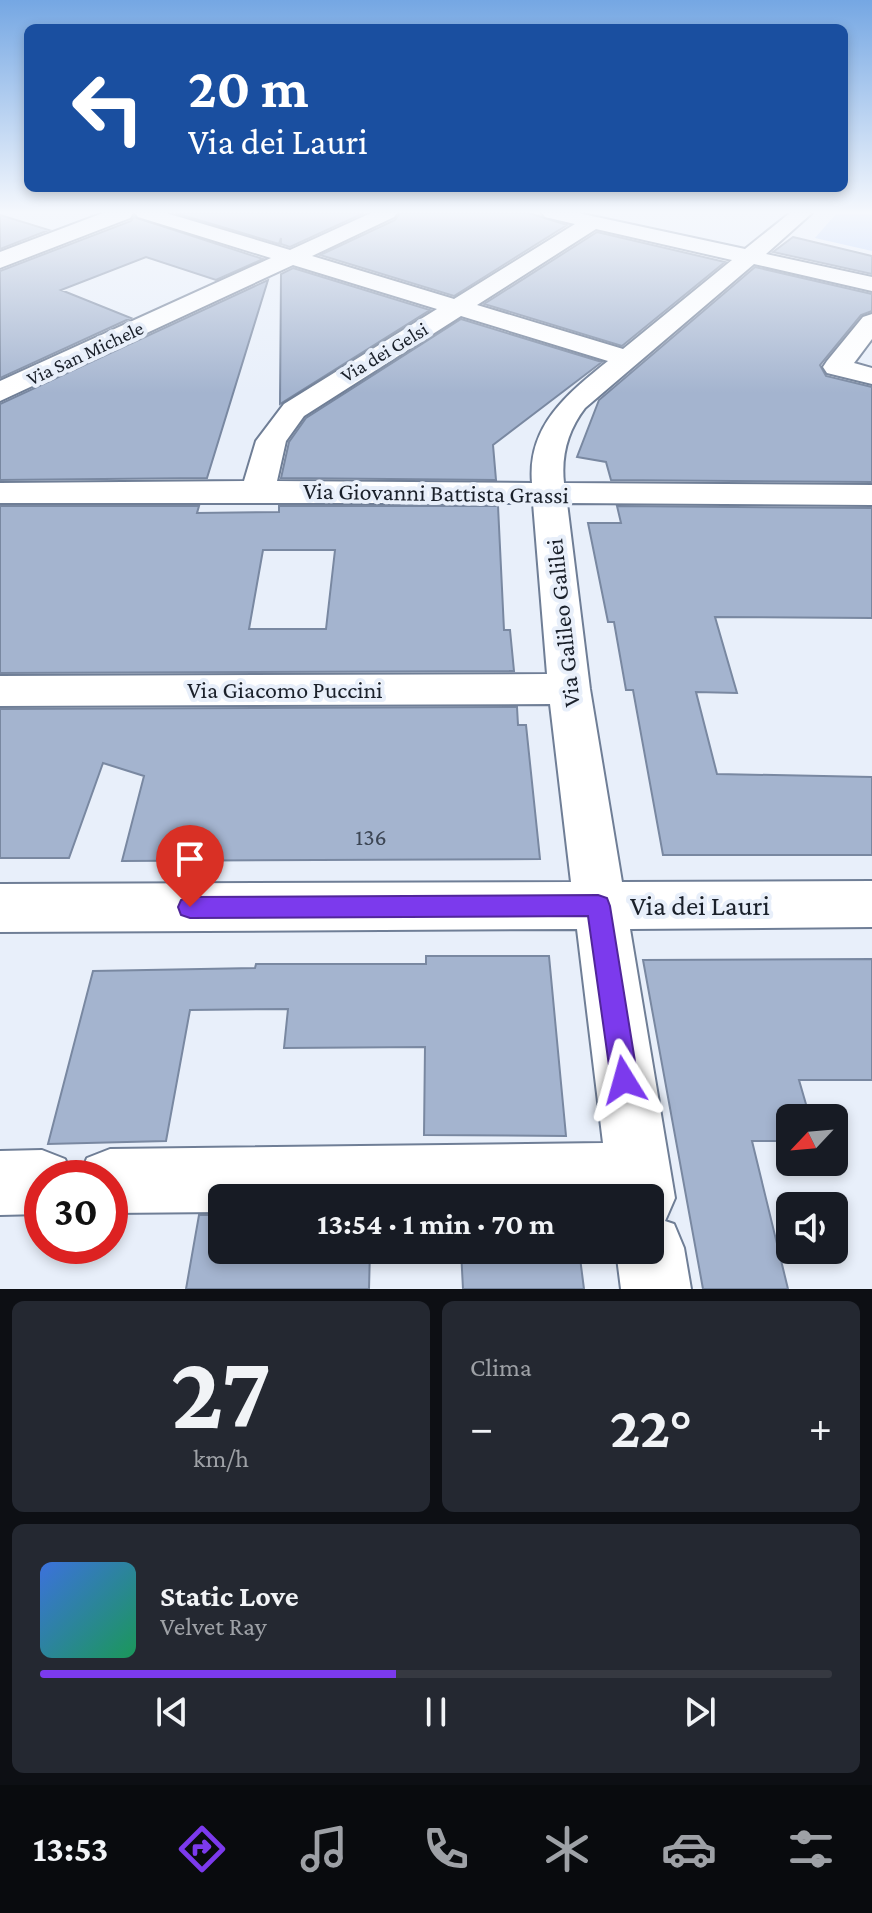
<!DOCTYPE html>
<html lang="it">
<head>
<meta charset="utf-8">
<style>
  :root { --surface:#171b24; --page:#242831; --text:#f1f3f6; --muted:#9ea1a6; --line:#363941; --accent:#7c3aed }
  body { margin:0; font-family:"Crimson Pro",serif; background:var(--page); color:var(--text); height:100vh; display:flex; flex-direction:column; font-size:30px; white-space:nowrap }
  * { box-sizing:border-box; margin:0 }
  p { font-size:26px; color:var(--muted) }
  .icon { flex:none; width:44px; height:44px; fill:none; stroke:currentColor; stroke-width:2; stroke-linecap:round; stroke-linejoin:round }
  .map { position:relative; height:1289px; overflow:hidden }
  .details { display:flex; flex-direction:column; gap:12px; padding:12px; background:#0d0f14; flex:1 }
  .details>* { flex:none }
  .guide { position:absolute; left:24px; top:24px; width:824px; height:168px; border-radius:12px; box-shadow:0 4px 12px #0003; background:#1a4fa0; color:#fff; overflow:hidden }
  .needle { width:52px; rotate:244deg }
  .fabs { position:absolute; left:776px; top:1104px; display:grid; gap:16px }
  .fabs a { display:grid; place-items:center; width:72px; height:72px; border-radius:12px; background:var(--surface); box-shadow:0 4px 12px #0003; font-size:40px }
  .speed { position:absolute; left:24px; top:1160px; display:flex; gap:16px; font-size:40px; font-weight:700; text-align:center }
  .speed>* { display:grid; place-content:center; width:104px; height:104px; border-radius:50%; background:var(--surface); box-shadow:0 4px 12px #0003; line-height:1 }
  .speed .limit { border:12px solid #d22; background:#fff; color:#111 }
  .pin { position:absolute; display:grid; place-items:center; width:68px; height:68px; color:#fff; margin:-82px -34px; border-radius:50% 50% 50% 0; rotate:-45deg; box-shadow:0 0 8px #0007 }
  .pin .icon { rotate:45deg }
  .me { position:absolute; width:88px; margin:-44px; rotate:352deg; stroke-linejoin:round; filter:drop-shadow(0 0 6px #0008) }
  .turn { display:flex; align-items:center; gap:28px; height:168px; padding:0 32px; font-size:36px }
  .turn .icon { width:104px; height:104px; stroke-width:2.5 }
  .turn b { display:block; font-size:56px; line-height:68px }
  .big { font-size:60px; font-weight:700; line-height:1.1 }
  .details .widget { flex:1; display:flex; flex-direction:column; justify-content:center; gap:12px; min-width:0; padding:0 28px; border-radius:12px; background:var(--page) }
  .details .dial { align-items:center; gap:0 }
  .dial b { font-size:104px; line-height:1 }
  .song { display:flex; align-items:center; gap:24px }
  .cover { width:96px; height:96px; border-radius:12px; background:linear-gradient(135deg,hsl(220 70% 55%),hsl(150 70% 35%)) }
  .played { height:8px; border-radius:4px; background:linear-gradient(90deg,var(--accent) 45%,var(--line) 45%) }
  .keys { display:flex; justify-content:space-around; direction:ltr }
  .heat { display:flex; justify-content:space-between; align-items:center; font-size:44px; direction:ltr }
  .details .tiles { flex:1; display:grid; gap:12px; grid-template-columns:1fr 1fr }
  .widget:last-child { grid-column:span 2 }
  .trip { position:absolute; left:208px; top:1184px; width:456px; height:80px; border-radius:12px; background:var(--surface); box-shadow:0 4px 12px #0003; font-weight:700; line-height:80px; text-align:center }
  .tabs { display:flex; height:128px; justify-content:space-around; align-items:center; background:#090b0e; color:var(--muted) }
  .tabs .icon { width:56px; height:56px }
  .tabs .active { color:var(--accent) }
  .tabs b { font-size:36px; color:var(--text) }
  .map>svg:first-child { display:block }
  .green { fill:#bad2fb }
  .building { fill:#a4b4cf; stroke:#7988a1; stroke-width:2; fill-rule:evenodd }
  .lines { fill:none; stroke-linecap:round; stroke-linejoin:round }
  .minor-casing { stroke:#6f7e96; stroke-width:4 }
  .tertiary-casing { stroke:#6f7e96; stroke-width:4 }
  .minor { fill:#fff; fill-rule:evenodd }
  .tertiary { fill:#fff; fill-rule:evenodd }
  .route { fill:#7c3aed; stroke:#51269a; stroke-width:2 }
  .labels { text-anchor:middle; stroke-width:8; stroke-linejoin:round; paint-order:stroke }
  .far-street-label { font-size:20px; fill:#1a202a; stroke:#e8effa }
  .street-label { font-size:24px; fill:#1a202a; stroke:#e8effa }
  .near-number-label { font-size:24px; fill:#3c4553 }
  .near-street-label { font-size:28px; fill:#1a202a; stroke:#e8effa }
</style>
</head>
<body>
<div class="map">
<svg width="872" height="1289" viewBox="0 0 872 1289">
  <rect width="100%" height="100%" fill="#e8effa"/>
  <!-- green -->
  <path class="green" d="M 836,214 L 872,215 L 872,251 L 815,238 Z"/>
  <!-- building -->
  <path class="building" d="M 175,213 L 364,213 L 290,247 L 281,244 L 281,238 L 279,244 Z
    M 400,213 L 529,213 L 567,225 L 454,296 L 320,255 L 395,220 Z
    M 0,215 L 49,230 L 0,249 Z
    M 134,217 L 263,259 L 216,280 L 146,257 L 61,290 L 131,318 L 0,378 L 0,271 L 131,221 Z
    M 597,232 L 725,262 L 622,346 L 484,304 Z
    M 793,237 L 872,256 L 872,274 L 773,252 Z
    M 755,267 L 872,294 L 872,311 L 861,315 L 820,365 L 826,376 L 872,387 L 872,482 L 611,480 L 606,462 L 577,457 L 599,400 Z
    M 293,268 L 430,310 L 280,404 L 281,274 Z
    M 268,280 L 207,478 L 0,480 L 0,404 Z
    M 461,319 L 602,362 L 493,445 L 496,480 L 281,478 L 289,442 L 306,418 Z
    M 0,506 L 199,506 L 197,513 L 279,512 L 279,506 L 498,506 L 504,630 L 510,630 L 514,671 L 0,673 ZM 263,550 L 335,550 L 326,629 L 249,629 Z
    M 617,506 L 872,508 L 872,618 L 715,617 L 737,693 L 696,692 L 717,774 L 872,777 L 872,855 L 663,855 L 633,690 L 626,690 L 614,622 L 608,622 L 588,523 L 621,523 Z
    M 517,707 L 518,725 L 526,725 L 540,859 L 122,861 L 144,776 L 103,763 L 69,858 L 0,858 L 0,709 Z
    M 426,956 L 549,956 L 566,1136 L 424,1135 L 425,1047 L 284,1048 L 288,1009 L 190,1010 L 166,1141 L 48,1144 L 93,971 L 255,968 L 256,964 L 426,964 Z
    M 872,959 L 872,1080 L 799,1080 L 810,1118 L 790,1118 L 790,1141 L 752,1141 L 788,1289 L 703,1289 L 643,960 Z
    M 199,1215 L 222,1215 L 222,1250 L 370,1250 L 369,1289 L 186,1289 Z
    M 461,1250 L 579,1250 L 584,1289 L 463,1289 Z"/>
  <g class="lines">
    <!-- minor casing -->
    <g class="minor-casing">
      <path id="minor" d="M 135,213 L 166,213 L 290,250 L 371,213 L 397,213 L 394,217 L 312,256 L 454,299 L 575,224 L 545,217 L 542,213 L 578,213 L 745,249 L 790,213 L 812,213 L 766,254 L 872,277 L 872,291 L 754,264 L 585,408 C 568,430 561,455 564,483 L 872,485 L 872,505 L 567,503 L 590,689 L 622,882 L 872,881 L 872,927 L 630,929 L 675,1198 L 665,1221 L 674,1224 L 684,1248 L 691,1289 L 621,1289 L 616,1250 L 650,1250 L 650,1198 L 222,1198 L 222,1212 L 110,1213 L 110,1178 L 79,1178 L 87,1158 L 110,1149 L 603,1143 L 577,929 L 0,932 L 0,884 L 571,882 L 550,704 L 0,706 L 0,676 L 547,674 L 533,503 L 0,503 L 0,483 L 244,481 L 256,441 L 284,404 L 437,309 L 293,265 L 0,401 L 0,381 L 271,258 L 138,217 ZM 596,229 L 732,260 L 623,349 L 477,305 ZM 461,316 L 608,361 C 567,394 527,426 532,483 L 277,481 L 286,441 L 304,416 Z
        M 872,314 L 872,339 L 854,363 L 872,368 L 872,384 L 827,373 L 823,367 L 827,361 L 863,317 Z
        M 42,1150 L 65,1159 L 73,1178 L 42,1178 L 42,1214 L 0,1215 L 0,1151 Z"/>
    </g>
    <!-- tertiary casing -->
    <g class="tertiary-casing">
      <path id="tertiary" d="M 103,213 L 133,213 L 130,218 L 0,268 L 0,252 Z"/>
    </g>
    <!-- minor -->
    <use href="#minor" class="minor"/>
    <!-- tertiary -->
    <use href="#tertiary" class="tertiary"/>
  </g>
  <!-- sky -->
  <linearGradient id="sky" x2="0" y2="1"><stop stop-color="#75a7e3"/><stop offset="0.54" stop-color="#f5f8fd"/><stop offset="1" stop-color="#f5f8fd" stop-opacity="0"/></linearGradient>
  <rect width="872" height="393" fill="url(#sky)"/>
  <!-- route -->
  <path class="route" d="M 598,895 L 607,898 L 610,906 L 638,1080 L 634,1090 L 624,1094 L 615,1090 L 611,1080 L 588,916 L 190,918 L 181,915 L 178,907 L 181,900 L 190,897 Z"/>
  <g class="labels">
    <!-- far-street labels -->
    <g class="far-street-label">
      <text transform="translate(384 352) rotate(-31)" y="7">Via dei Gelsi</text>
      <text transform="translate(85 353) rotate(-25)" y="7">Via San Michele</text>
    </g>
    <!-- street labels -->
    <g class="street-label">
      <text transform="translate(436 493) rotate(1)" y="8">Via Giovanni Battista Grassi</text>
      <text transform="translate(563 623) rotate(-96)" y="8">Via Galileo Galilei</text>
      <text x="285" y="698">Via Giacomo Puccini</text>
    </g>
    <!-- near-number labels -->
    <g class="near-number-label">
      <text x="371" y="845">136</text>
    </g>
    <!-- near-street labels -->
    <g class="near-street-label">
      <text x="700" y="915">Via dei Lauri</text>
    </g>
  </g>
</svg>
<div class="fabs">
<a><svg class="needle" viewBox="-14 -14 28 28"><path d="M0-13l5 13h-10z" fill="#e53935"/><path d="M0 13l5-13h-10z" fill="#9ea1a6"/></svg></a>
<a><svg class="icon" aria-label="sound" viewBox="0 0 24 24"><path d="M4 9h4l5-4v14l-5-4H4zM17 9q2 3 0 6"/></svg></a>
</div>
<div class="speed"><div class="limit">30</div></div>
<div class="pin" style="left:190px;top:907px;background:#d93025"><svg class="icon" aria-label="arrive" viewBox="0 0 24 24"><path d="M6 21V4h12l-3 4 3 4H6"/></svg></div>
<svg class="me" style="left:624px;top:1080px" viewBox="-20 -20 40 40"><path d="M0-17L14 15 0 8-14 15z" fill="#7c3aed" stroke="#fff" stroke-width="4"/></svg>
<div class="trip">13:54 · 1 min · 70 m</div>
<div class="guide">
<div class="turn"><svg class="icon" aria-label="left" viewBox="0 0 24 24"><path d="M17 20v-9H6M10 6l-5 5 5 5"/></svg><div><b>20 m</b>Via dei Lauri</div></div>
</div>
</div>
<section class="details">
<div class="tiles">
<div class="widget dial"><b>27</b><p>km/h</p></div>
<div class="widget"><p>Clima</p>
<div class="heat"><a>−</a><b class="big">22°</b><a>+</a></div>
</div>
<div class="widget">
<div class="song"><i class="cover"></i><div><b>Static Love</b><p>Velvet Ray</p></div></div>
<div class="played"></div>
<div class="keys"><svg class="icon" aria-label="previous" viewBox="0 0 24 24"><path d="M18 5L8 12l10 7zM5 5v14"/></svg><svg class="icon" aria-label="pause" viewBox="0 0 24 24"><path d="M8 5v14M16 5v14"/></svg><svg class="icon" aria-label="next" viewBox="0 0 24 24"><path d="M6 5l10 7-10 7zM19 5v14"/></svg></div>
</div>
</div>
</section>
<nav class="tabs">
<b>13:53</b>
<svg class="icon active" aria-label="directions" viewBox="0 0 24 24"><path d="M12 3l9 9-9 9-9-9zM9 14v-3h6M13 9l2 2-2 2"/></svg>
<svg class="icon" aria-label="music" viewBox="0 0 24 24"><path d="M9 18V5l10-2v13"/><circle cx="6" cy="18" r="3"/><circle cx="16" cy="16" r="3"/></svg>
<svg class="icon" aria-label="phone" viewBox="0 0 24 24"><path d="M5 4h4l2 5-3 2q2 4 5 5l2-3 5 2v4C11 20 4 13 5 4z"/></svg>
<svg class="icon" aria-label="climate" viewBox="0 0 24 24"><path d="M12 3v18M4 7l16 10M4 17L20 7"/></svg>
<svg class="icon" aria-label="car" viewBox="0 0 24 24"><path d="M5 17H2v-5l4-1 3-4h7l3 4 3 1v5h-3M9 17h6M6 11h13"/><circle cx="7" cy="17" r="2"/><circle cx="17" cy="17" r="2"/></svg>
<svg class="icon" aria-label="filters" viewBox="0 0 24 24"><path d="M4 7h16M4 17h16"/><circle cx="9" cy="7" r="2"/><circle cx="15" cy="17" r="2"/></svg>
</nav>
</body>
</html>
